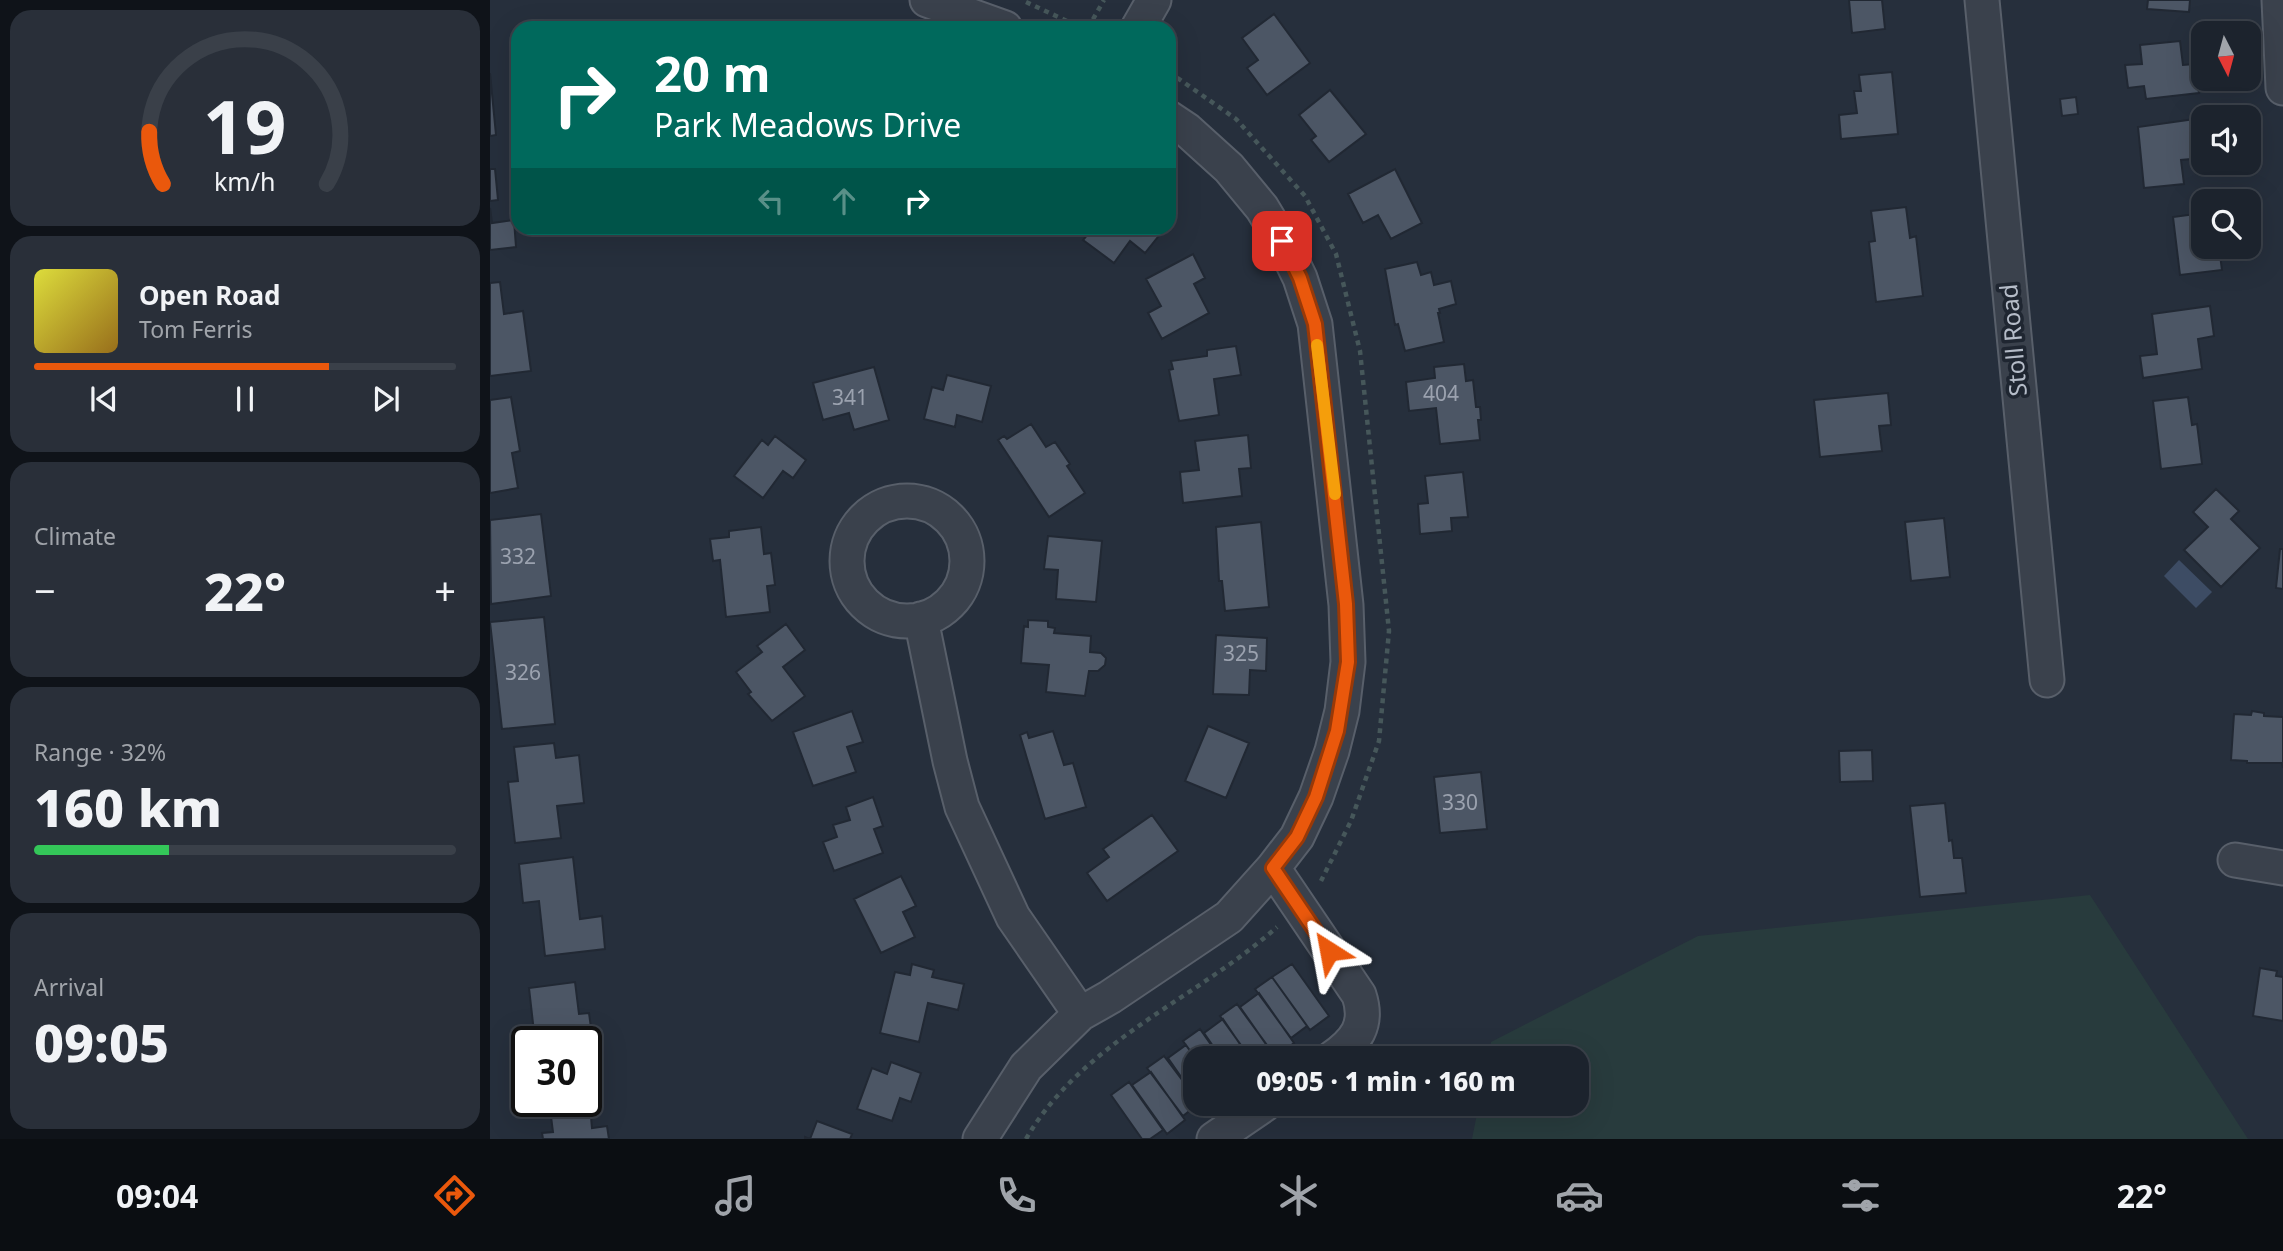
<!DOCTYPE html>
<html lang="en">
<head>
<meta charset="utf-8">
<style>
  :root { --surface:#1c232d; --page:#292f39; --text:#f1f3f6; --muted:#a0a4aa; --line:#3a4049; --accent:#ea580c }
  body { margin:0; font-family:"Noto Sans",sans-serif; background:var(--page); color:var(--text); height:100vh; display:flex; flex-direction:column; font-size:26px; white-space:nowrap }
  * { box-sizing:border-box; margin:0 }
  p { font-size:23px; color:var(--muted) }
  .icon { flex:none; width:38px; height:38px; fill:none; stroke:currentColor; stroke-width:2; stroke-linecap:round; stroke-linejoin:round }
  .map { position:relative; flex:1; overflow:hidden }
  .sheet { display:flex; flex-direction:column; gap:10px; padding:10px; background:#0f1319; width:490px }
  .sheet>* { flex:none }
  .banner { position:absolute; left:21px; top:21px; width:665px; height:214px; border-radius:21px; box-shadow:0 7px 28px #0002,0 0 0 2px var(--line); background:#00695c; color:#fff; overflow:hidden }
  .needle { width:46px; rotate:174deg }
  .fabs { position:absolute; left:1701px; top:21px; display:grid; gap:14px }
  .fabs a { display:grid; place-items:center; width:70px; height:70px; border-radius:14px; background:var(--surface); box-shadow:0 7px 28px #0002,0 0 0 2px var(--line); font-size:35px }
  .speed { position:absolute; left:21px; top:1026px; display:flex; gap:14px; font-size:35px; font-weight:700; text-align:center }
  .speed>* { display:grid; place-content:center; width:91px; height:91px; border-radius:50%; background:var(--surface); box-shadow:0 7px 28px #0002,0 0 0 2px var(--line); line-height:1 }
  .speed .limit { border:4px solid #111; border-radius:10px; background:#fff; color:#111 }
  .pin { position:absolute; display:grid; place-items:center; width:60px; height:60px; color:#fff; margin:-30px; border-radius:14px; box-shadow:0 4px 10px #0006 }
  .me { position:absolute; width:77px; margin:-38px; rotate:326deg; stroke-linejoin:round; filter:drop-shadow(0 0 5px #0008) }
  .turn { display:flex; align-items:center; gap:24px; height:147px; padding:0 28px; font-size:32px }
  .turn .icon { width:91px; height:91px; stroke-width:2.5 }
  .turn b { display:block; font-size:49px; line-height:60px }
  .lanes { display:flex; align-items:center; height:66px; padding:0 28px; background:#0003; justify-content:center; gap:35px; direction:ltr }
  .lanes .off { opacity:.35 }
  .big { font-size:52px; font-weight:800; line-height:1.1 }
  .sheet .tile { flex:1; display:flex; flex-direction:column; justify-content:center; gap:10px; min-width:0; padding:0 24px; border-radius:21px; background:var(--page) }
  .sheet .dial { align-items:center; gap:0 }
  .dial svg { height:182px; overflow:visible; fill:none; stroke:var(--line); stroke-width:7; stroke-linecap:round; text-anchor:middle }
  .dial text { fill:var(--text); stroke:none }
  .song { display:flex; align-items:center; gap:21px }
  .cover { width:84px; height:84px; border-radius:10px; background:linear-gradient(135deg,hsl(60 70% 55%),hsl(40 70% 35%)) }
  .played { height:7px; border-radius:4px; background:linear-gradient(90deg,var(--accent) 70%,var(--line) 70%) }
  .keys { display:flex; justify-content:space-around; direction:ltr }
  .heat { display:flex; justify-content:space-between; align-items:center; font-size:38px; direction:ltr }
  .charge { height:10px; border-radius:5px; background:linear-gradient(90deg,#34c759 32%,var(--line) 0) }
  .trip { position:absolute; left:693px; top:1046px; width:406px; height:70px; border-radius:21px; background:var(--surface); box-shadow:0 7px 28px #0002,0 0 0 2px var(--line); font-weight:800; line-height:70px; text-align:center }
  .menu { display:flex; height:112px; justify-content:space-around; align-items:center; background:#0b0e12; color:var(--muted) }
  .menu .icon { width:49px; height:49px }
  .menu .selected { color:var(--accent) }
  .menu b { font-size:32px; color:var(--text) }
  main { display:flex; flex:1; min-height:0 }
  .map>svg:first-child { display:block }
  .green { fill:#283b3d }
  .water { fill:#3d4c64 }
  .building { fill:#4c5665; stroke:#212833; stroke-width:2 }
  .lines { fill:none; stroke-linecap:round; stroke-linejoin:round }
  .minor-casing { stroke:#585f6a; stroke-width:37 }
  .path { stroke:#46575a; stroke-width:4.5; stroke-dasharray:5 5; stroke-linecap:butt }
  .minor { stroke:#3a414c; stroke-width:33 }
  .route-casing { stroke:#983908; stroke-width:18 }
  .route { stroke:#ea580c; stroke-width:12 }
  .slow { stroke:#f59e0b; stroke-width:12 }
  .labels { text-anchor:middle; stroke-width:7; stroke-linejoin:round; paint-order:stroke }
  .number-label { font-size:21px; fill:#9ba2af }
  .street-label { font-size:24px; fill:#b5bcc8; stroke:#1f2631 }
</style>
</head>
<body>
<main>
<section class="sheet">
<div class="tile dial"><svg viewBox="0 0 100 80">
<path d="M14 69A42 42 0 1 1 86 69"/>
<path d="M14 69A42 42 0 0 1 8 46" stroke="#ea580c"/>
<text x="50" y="56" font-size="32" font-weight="700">19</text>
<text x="50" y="72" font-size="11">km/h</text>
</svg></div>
<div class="tile">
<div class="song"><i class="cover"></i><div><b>Open Road</b><p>Tom Ferris</p></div></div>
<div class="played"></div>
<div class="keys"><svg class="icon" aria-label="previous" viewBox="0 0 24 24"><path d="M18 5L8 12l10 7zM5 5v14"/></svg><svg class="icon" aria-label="pause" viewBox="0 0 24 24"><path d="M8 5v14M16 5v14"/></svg><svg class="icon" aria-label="next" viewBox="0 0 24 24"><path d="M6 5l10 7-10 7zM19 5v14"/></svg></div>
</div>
<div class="tile"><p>Climate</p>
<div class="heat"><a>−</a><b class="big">22°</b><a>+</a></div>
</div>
<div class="tile"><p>Range · 32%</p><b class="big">160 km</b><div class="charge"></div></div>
<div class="tile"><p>Arrival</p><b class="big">09:05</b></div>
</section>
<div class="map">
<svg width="1793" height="1139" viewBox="0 0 1793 1139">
  <rect width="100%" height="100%" fill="#262f3c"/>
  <!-- green -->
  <path class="green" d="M 1600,895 L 1758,1139 L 982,1139 L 989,1104 L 1087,1104 L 1087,1059 L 998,1059 L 1001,1042 L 1208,936 Z"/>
  <!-- water -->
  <path class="water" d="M 1689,560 L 1722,592 L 1706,608 L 1674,576 Z"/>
  <!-- building -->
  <path class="building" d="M 1359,0 L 1392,0 L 1395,29 L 1362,33 Z
    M 1658,0 L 1700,0 L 1699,12 L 1657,9 Z
    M 784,14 L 820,63 L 777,95 L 757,68 L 768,60 L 752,38 Z
    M 1690,41 L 1693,65 L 1705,64 L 1709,93 L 1656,99 L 1654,86 L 1638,88 L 1635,65 L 1652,64 L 1650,45 Z
    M 1402,72 L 1408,134 L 1351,139 L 1349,115 L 1367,113 L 1364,91 L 1371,91 L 1369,75 Z
    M 0,73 L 6,135 L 0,136 Z
    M 840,90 L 876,134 L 839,162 L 821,140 L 826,136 L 809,115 Z
    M 1586,97 L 1588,114 L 1572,116 L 1570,99 Z
    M 1712,118 L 1713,158 L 1691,160 L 1694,184 L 1654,188 L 1648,127 Z
    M 0,169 L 5,169 L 8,200 L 0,201 Z
    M 905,169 L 932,223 L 901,239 L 888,215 L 873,223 L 858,194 Z
    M 1416,207 L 1420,238 L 1426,236 L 1433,296 L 1386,302 L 1379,242 L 1385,241 L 1381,211 Z
    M 0,208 L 2,223 L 24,220 L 26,247 L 0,250 Z
    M 1713,213 L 1713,247 L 1729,247 L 1732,270 L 1690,275 L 1683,217 Z
    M 603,228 L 675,228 L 655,253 L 640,241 L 624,263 L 593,240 Z
    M 703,254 L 715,278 L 704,284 L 719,313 L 672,339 L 658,313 L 671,306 L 656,279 Z
    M 927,262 L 931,275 L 941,272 L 944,285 L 961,281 L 966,304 L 949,309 L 950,313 L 948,313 L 954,342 L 915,351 L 908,324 L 905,325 L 895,269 Z
    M 10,282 L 14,314 L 33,311 L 41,371 L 0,376 L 0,283 Z
    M 1720,306 L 1724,336 L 1708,339 L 1712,369 L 1653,378 L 1650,356 L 1667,354 L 1662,314 Z
    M 746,346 L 751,375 L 724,379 L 729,415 L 689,421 L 679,370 L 683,369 L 681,361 L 717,356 L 717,350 Z
    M 974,364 L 976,381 L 983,380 L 986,407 L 990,407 L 991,420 L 988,420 L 990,440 L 950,444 L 946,408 L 919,411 L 916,382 L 945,378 L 944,367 Z
    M 384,367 L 399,420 L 364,430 L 359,413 L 333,420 L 323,383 Z
    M 457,375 L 501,386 L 492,422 L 467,415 L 465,427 L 434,419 L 442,387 L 453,390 Z
    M 1398,393 L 1401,425 L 1389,426 L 1392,451 L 1330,457 L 1324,400 Z
    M 21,397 L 30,451 L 22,453 L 28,488 L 0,493 L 0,400 Z
    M 1698,397 L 1702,425 L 1707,424 L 1712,464 L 1671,469 L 1663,401 Z
    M 541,424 L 556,447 L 565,442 L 580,464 L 577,466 L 595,493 L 559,517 L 508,440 L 514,436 L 517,439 Z
    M 758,435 L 761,468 L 749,469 L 752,496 L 693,503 L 690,472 L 709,470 L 705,441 Z
    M 285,436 L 316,460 L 303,478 L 293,471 L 273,498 L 244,476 L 272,440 L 278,445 Z
    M 973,472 L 978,517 L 961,518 L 962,531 L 930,534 L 928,504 L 938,503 L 935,476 Z
    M 1726,489 L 1749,511 L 1741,519 L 1770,548 L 1731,587 L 1694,550 L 1718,527 L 1703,512 Z
    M 51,514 L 61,596 L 1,604 L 0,520 Z
    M 1454,518 L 1460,577 L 1421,581 L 1415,522 Z
    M 771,522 L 779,607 L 735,611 L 732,581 L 729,581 L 726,527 Z
    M 271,527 L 274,554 L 281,553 L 285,585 L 277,586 L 280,612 L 236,617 L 230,560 L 223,561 L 220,539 L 239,537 L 239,531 Z
    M 558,536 L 612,541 L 606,602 L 566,599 L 568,570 L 554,569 Z
    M 1790,549 L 1793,549 L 1793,589 L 1786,588 Z
    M 54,617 L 65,724 L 12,729 L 0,622 Z
    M 538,620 L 558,621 L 558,627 L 565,628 L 564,633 L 601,636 L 600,652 L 611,653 L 616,658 L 615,665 L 608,671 L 599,671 L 595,696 L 556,692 L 559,665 L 531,663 L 534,626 L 538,627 Z
    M 296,624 L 315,650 L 293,667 L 315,696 L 282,721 L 258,694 L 261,692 L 246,672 L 272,652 L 267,646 Z
    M 726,635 L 777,638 L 776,671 L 760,670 L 759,695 L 723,694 Z
    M 362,711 L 373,742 L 357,747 L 366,772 L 323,786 L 303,732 Z
    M 1762,711 L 1774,713 L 1774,716 L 1793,717 L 1793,768 L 1792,763 L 1757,763 L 1757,761 L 1741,760 L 1744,714 L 1761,715 Z
    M 718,726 L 759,743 L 736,798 L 695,781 Z
    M 563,731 L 574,765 L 583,763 L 596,807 L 555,819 L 530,735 L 537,732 L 539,738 Z
    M 64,743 L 66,758 L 89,755 L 94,803 L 67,806 L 71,838 L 25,843 L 18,782 L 28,781 L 24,747 Z
    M 1382,750 L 1383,781 L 1350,782 L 1349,751 Z
    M 991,772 L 997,829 L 950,833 L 944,777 Z
    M 383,797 L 393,826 L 384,829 L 393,853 L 344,871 L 333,842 L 347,837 L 343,825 L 360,820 L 356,807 Z
    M 1455,803 L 1459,841 L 1462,840 L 1464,858 L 1472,858 L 1476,893 L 1430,897 L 1420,806 Z
    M 662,815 L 688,851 L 617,901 L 597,873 L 619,857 L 613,849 Z
    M 83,857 L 90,919 L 112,916 L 115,949 L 55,956 L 49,901 L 33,903 L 29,864 Z
    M 411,876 L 426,906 L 413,912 L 425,937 L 391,953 L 364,899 Z
    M 422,964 L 444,970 L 442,977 L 474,984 L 468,1010 L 438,1003 L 429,1042 L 390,1033 L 405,972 L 420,975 Z
    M 802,964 L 839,1016 L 820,1030 L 782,977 Z
    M 1770,968 L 1787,971 L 1786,976 L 1793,977 L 1793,1021 L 1763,1016 Z
    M 782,977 L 817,1026 L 801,1038 L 765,989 Z
    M 85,982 L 89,1014 L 99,1013 L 106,1065 L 96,1066 L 96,1041 L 45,1041 L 39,988 Z
    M 769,993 L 804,1043 L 785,1057 L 750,1007 Z
    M 747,1004 L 782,1052 L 773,1059 L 761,1059 L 730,1016 Z
    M 733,1019 L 760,1059 L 732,1059 L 714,1033 Z
    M 710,1029 L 731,1059 L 706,1059 L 693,1041 Z
    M 696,1045 L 706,1059 L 705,1097 L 678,1058 Z
    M 674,1056 L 705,1097 L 705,1104 L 708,1104 L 693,1116 L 657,1068 Z
    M 401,1062 L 431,1073 L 421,1102 L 410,1098 L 402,1121 L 367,1109 L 382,1068 L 397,1074 Z
    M 661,1072 L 695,1120 L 677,1134 L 642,1085 Z
    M 639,1082 L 673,1130 L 660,1139 L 652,1139 L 621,1095 Z
    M 99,1094 L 102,1128 L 117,1126 L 119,1139 L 53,1139 L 52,1133 L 63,1132 L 59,1101 L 96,1101 L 96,1095 Z
    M 327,1121 L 362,1134 L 360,1139 L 315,1139 L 315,1137 L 320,1139 Z"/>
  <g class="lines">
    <!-- minor casing -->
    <g class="minor-casing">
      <path id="minor" d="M 437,0 L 515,28
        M 1492,0 L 1557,680
        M 1789,0 L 1793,88
        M 648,28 L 664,0
        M357 561a60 60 0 1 1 120 0a60 60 0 1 1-120 0Z
        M 431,619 L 460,761 L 472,807 L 523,917 L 590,1014
        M 1745,860 L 1793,868
        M 783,868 L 869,995 C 879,1025 866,1042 841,1059
        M 490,1139 L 536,1067 L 590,1014 L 620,997 L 739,917 L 783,868 L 807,837 L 826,797 L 842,751 L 852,711 L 858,662 L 856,605 L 825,324 L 810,278 L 792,241 L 772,208 L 739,168 L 697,130 L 679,118
        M 724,1139 L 775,1104"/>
    </g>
    <!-- path -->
    <path class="path" d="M 536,2 L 592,28
      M 598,28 L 614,0
      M 679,72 L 746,119 L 815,196 L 846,254 L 870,351 L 899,631 L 889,741 L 861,821 L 831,881
      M 536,1139 C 592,1042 706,999 787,927"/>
    <!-- minor -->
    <use href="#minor" class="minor"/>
  </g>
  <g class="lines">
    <!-- route casing -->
    <g class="route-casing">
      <path id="route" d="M 792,241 L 810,278 L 825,324 L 856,604 L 858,662 L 847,731 L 826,797 L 807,837 L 783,868 L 839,951"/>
    </g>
    <!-- route -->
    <use href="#route" class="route"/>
    <!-- slow -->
    <path class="slow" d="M 827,345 L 845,494"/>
  </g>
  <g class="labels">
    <!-- number labels -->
    <g class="number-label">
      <text x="951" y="401">404</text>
      <text x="360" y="405">341</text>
      <text x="28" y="564">332</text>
      <text x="751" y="661">325</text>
      <text x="33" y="680">326</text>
      <text x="970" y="810">330</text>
    </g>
    <!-- street labels -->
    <g class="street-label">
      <text transform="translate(1524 340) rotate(-95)" y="8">Stoll Road</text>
    </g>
  </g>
</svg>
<div class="fabs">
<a><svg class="needle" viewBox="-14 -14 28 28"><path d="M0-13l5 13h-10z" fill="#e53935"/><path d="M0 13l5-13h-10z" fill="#a0a4aa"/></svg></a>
<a><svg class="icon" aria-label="sound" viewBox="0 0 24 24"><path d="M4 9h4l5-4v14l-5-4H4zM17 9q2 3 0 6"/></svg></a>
<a><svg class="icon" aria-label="search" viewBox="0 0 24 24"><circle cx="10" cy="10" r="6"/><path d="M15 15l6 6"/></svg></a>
</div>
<div class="speed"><div class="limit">30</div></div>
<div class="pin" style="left:792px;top:241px;background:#d93025"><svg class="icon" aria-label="arrive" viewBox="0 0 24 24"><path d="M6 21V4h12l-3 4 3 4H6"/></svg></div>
<svg class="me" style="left:839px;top:951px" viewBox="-20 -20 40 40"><path d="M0-17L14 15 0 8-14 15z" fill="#ea580c" stroke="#fff" stroke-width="4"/></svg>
<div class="trip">09:05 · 1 min · 160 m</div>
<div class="banner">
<div class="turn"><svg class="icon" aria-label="right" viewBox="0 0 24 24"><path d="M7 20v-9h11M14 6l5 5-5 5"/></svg><div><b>20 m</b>Park Meadows Drive</div></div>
<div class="lanes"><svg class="icon off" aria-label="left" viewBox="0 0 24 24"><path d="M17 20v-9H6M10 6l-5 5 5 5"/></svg><svg class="icon off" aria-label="ahead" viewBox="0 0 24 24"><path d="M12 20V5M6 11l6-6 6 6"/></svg><svg class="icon" aria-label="right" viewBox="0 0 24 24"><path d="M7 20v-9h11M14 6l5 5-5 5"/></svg></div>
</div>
</div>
</main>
<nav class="menu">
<b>09:04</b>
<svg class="icon selected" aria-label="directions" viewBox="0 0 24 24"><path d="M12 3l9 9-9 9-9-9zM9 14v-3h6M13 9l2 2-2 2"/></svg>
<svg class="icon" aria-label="music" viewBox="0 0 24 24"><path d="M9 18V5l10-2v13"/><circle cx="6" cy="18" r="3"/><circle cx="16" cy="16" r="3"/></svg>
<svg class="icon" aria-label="phone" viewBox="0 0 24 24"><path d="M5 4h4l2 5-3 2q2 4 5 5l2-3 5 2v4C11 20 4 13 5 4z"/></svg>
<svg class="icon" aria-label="climate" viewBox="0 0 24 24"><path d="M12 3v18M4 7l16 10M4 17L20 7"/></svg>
<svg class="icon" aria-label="car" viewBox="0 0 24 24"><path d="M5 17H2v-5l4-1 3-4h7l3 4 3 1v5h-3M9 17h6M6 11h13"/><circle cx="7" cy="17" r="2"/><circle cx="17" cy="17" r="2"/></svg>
<svg class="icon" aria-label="filters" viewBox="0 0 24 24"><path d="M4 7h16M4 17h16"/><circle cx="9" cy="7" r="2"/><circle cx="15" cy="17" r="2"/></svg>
<b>22°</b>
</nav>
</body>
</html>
